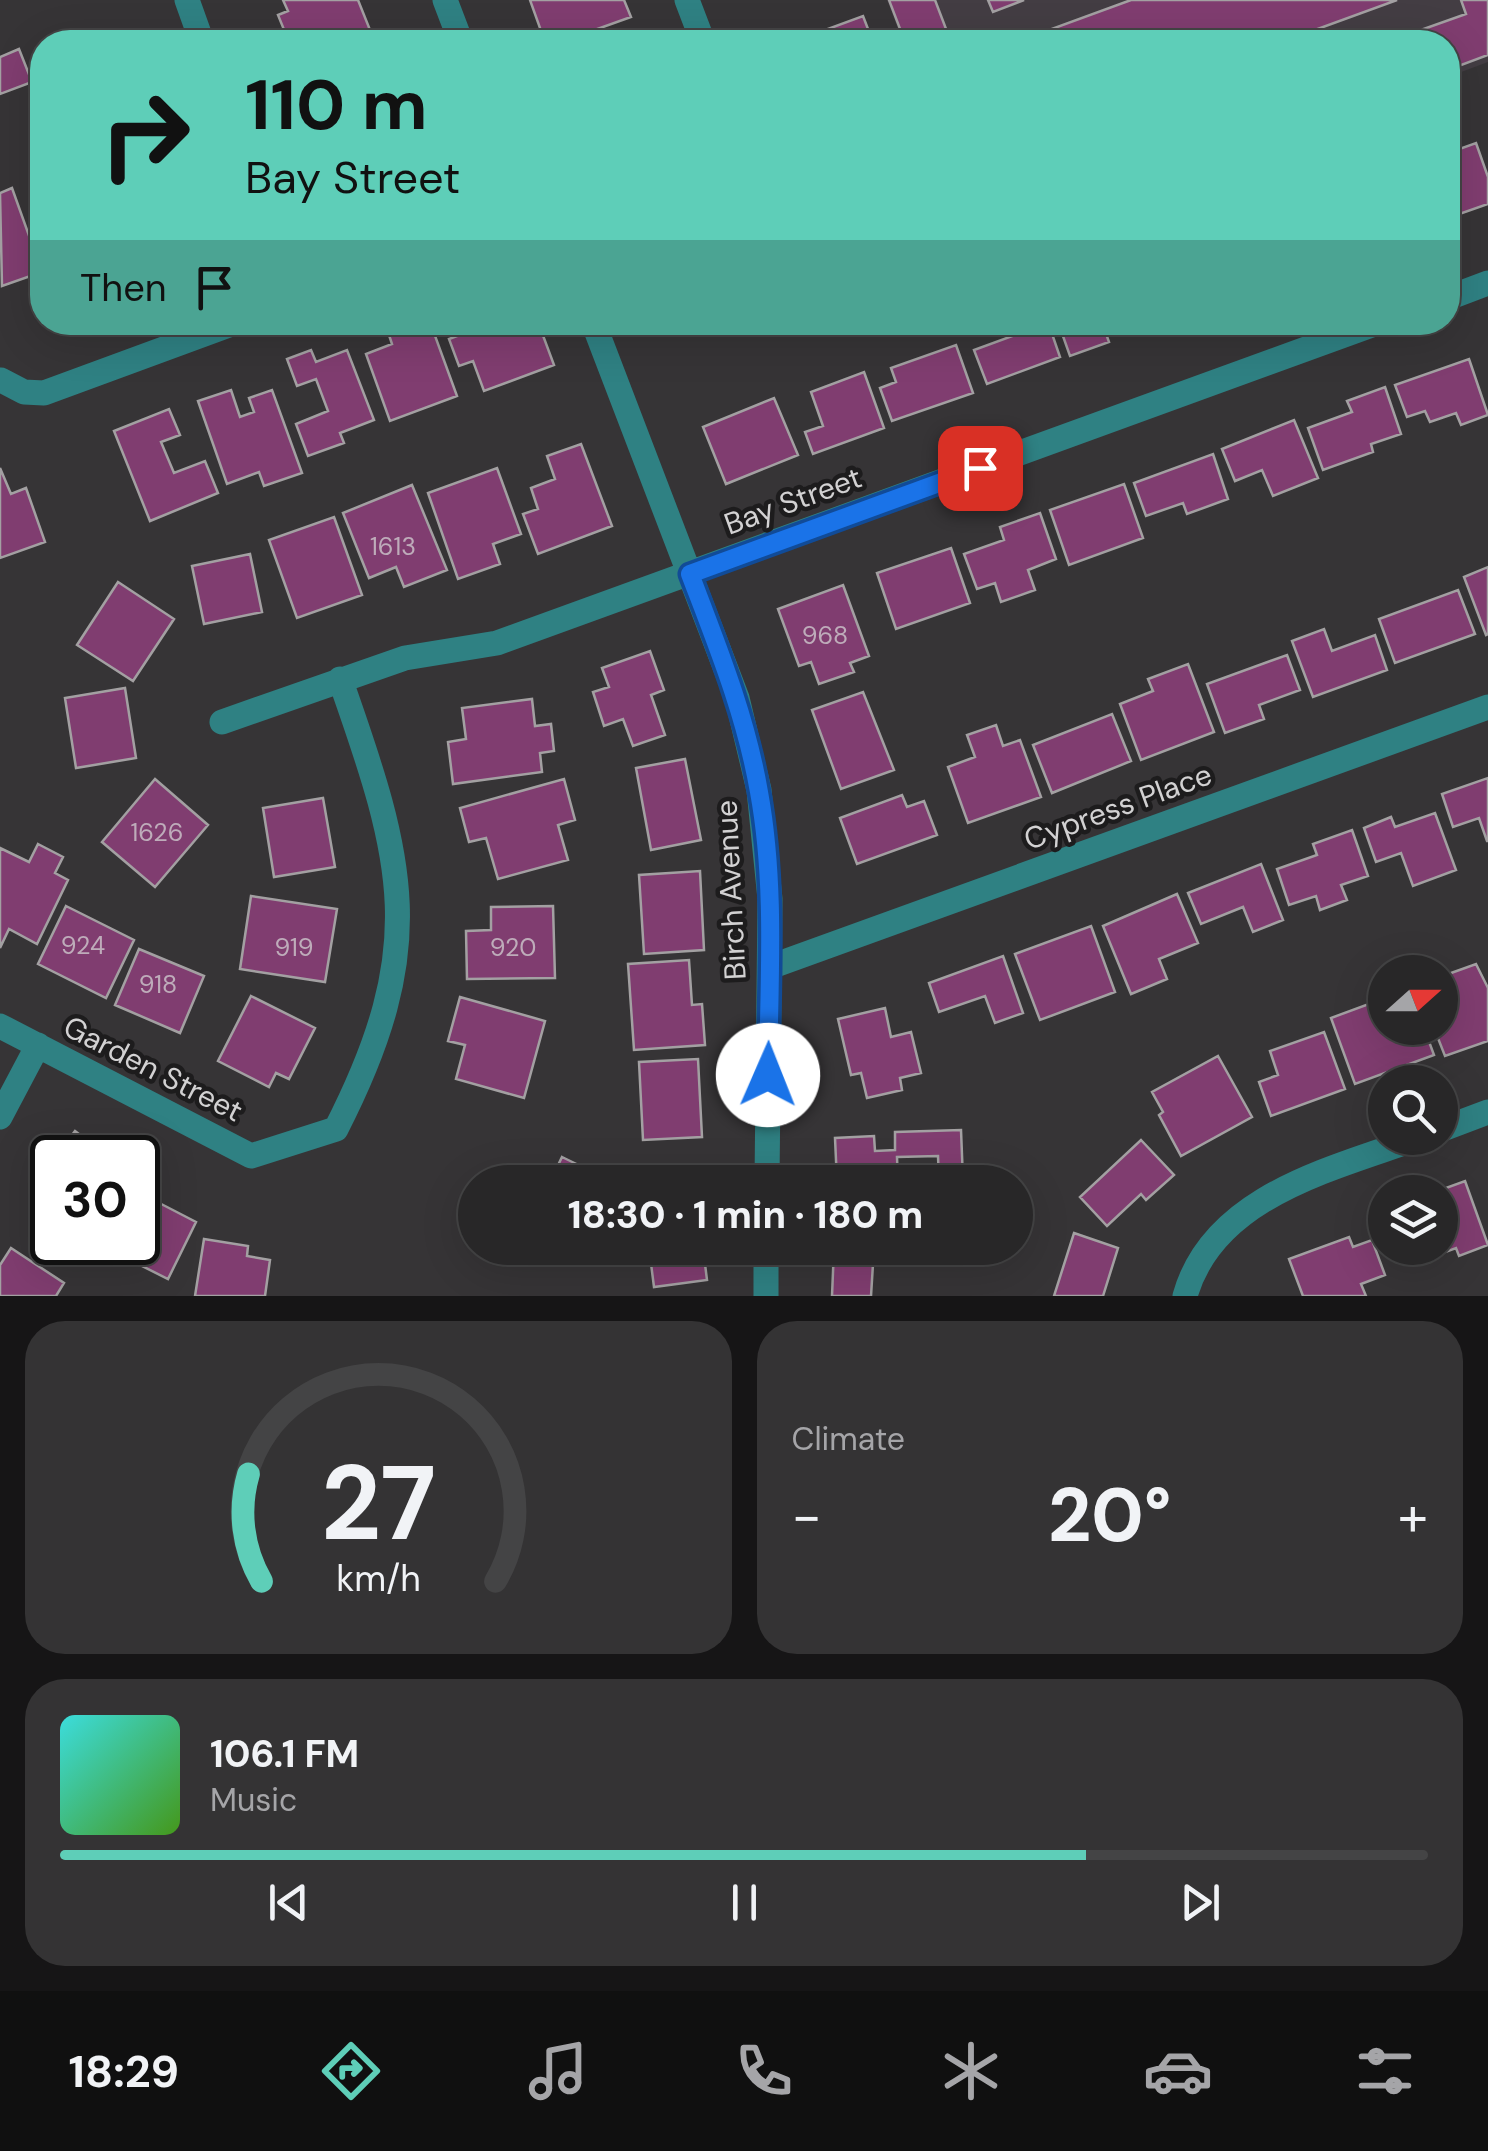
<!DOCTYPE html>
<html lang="en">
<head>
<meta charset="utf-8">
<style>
  :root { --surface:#282728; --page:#343334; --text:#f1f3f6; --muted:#a5a5a8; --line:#444445; --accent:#5eceb8 }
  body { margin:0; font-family:"DM Sans",sans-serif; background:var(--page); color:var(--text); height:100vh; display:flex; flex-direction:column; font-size:38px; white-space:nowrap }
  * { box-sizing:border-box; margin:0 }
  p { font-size:32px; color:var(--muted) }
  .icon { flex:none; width:55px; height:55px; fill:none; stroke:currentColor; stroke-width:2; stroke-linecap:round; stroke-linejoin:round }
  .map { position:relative; height:1296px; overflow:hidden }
  .panel { display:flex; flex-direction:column; gap:25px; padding:25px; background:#161516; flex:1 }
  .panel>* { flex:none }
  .banner { position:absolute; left:30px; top:30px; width:1430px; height:305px; border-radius:40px; box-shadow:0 10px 40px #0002,0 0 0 2px var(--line); background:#5eceb8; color:#111; overflow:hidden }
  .needle { width:65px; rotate:69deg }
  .buttons { position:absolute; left:1368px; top:955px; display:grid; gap:20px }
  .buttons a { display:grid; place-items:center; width:90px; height:90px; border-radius:50%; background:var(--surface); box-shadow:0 10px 40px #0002,0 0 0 2px var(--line); font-size:50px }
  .speed { position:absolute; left:30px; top:1135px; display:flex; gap:20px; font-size:50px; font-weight:700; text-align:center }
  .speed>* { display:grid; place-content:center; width:130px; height:130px; border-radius:50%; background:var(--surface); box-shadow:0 10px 40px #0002,0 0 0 2px var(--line); line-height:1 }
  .speed .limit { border:5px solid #111; border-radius:15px; background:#fff; color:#111 }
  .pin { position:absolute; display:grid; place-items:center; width:85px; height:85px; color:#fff; margin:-42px; border-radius:20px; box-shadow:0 5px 15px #0006 }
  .me { position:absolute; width:110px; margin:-55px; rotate:1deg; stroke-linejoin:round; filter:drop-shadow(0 0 8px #0008) }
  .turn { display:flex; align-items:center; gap:35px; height:210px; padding:0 50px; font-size:45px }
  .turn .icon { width:130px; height:130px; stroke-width:2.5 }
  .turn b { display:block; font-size:70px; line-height:85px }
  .then { display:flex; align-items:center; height:95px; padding:0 50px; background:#0003; gap:20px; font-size:38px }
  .big { font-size:75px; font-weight:800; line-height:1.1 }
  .panel .tile { flex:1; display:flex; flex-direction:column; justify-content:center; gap:15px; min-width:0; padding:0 35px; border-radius:40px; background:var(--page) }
  .panel .dial { align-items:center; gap:0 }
  .dial svg { height:260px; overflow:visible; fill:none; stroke:var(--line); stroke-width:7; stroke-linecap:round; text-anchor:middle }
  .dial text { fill:var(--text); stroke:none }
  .song { display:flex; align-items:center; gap:30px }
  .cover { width:120px; height:120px; border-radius:15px; background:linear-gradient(135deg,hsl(180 70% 55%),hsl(100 70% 35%)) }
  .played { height:10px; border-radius:5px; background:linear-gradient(90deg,var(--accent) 75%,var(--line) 75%) }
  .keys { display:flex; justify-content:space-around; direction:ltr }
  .heat { display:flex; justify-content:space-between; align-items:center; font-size:55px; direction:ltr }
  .panel .tiles { flex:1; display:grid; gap:25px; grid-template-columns:1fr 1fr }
  .tile:last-child { grid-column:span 2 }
  .trip { position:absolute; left:458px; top:1165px; width:575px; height:100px; border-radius:50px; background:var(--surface); box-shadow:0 10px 40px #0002,0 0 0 2px var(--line); font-weight:800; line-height:100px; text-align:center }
  .menu { display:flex; height:160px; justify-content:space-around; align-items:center; background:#101010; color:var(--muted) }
  .menu .icon { width:70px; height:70px }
  .menu .active { color:var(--accent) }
  .menu b { font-size:45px; color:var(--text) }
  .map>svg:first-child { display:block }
  .built { fill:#433d43 }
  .building { fill:#803d70; stroke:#a3a0a2; stroke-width:2.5 }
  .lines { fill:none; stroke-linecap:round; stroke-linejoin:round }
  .minor { stroke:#2f8183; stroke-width:25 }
  .route-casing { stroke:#114b97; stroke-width:25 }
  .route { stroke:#1a73e8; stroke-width:18 }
  .labels { text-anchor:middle; stroke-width:9; stroke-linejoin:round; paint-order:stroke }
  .number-label { font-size:25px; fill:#beacba }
  .street-label { font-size:30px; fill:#d2d1d2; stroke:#1d1c1d }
</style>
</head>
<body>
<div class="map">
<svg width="1488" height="1296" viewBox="0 0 1488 1296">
  <rect width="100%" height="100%" fill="#363436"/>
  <!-- built -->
  <path class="built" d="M 887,0 L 1488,0 L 1488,62 L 1448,77 L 1448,42 L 903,42 Z"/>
  <!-- building -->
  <path class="building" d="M 283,0 L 358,0 L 370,30 L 338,42 L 314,42 L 311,35 L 289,42 L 278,15 L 288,11 Z
    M 530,0 L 624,0 L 631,17 L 561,42 L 545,42 Z
    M 889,0 L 935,0 L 951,42 L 905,42 Z
    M 988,0 L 1024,0 L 993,12 Z
    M 1131,0 L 1397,0 L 1282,42 L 1016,42 Z
    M 1461,0 L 1488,0 L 1488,55 L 1448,70 L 1448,42 L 1387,42 L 1466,14 Z
    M 863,16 L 873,42 L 808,42 L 806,37 Z
    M 19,49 L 32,82 L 0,94 L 0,57 Z
    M 1476,143 L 1488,177 L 1488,204 L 1448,218 L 1448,180 L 1454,177 L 1448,153 Z
    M 12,188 L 42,272 L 2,286 L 0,193 Z
    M 414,322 L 430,322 L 457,396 L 390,421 L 366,354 L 392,344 L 388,332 Z
    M 494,322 L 538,322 L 554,365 L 484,391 L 473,361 L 459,366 L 449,339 Z
    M 1014,322 L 1048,322 L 1060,357 L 987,384 L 974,350 L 1018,334 Z
    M 1058,322 L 1119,322 L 1104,328 L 1109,342 L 1070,356 Z
    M 956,345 L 973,393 L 892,421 L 880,388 L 896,382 L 891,368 Z
    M 311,350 L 316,362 L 347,350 L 374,420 L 340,433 L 344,443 L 308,456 L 296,424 L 328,411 L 316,379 L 297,386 L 287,359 Z
    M 1469,359 L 1488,415 L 1461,425 L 1456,413 L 1430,422 L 1425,411 L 1407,417 L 1395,385 Z
    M 864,372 L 884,428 L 813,454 L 805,432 L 823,426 L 811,392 Z
    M 1385,387 L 1401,434 L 1371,444 L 1373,452 L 1323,470 L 1308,428 L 1352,412 L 1347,401 Z
    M 231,390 L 240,417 L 254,412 L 249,398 L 272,390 L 302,473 L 264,486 L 259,472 L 227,484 L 198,401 Z
    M 774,398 L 798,455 L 726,484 L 703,427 Z
    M 169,409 L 180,435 L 161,442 L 174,473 L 205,461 L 218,493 L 150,521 L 114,431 Z
    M 1294,420 L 1318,478 L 1273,496 L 1262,470 L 1235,481 L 1222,449 Z
    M 581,444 L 612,526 L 538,554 L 523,514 L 538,509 L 531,488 L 555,479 L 547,456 Z
    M 1213,454 L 1228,499 L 1187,514 L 1183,503 L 1146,516 L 1134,483 Z
    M 0,468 L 11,494 L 26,488 L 45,542 L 0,558 Z
    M 497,468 L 521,534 L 493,544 L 500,564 L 458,579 L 428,493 Z
    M 1124,484 L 1143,538 L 1069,565 L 1050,510 Z
    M 412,485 L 447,570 L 404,587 L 396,567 L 369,578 L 343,513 Z
    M 1040,513 L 1056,559 L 1028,570 L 1035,590 L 1001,602 L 995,583 L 977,589 L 964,554 L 1004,540 L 1000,527 Z
    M 334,517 L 362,595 L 297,618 L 269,540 Z
    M 951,548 L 970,603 L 896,629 L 877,573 Z
    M 250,554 L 262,612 L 204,624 L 192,566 Z
    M 1488,567 L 1488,634 L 1486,635 L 1464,577 Z
    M 118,582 L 174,619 L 133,681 L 77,645 Z
    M 843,585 L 869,656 L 850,663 L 854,672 L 819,684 L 811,662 L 799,666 L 778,609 Z
    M 1458,590 L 1475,634 L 1395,663 L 1379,619 Z
    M 1324,629 L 1332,651 L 1375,635 L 1387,670 L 1313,697 L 1292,641 Z
    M 650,651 L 664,690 L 651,695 L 665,735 L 633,746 L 623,719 L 604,726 L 593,692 L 609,687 L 602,668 Z
    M 1287,655 L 1300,690 L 1259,705 L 1264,719 L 1225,733 L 1207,684 Z
    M 1188,664 L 1214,732 L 1141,760 L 1120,704 L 1153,691 L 1148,679 Z
    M 125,688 L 136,758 L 76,768 L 65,698 Z
    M 863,692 L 894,770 L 841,789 L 812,710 Z
    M 532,699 L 535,726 L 551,724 L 554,751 L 540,753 L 542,772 L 453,784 L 448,742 L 466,739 L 462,708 Z
    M 1112,714 L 1131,761 L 1052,793 L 1033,745 Z
    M 996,725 L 1003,746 L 1020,740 L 1041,797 L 968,823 L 948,767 L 975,757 L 967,735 Z
    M 685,759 L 701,840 L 651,850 L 636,768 Z
    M 1488,778 L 1488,841 L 1487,841 L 1479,818 L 1453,827 L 1442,794 Z
    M 155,779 L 208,825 L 155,887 L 102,842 Z
    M 564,779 L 575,820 L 558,825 L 568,860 L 498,879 L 486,838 L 469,842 L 460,808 Z
    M 902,795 L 907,807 L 924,801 L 937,835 L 857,864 L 840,818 Z
    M 323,798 L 335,867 L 274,877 L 263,808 Z
    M 1435,813 L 1456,870 L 1413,886 L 1401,853 L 1376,862 L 1364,828 L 1391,817 L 1395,827 Z
    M 1352,830 L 1368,876 L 1341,885 L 1347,900 L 1320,910 L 1316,896 L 1289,905 L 1277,869 L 1317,855 L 1313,844 Z
    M 38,844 L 63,857 L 55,873 L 68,880 L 37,944 L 9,929 L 0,948 L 0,848 L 29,862 Z
    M 1261,864 L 1283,920 L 1253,932 L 1243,907 L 1201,924 L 1188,893 Z
    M 700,871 L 704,950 L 644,954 L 639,875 Z
    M 1177,894 L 1198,943 L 1159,959 L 1167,979 L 1131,994 L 1103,926 Z
    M 251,896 L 337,909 L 325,982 L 240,969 Z
    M 66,906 L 134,940 L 106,998 L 38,964 Z
    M 553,906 L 555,978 L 467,979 L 466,931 L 491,930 L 491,907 Z
    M 1091,926 L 1115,992 L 1040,1020 L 1015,954 Z
    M 139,949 L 204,976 L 180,1033 L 115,1005 Z
    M 1003,956 L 1023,1013 L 995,1023 L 985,996 L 939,1012 L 929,983 Z
    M 689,960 L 692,1005 L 702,1004 L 705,1045 L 634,1050 L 628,964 Z
    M 1476,964 L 1488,988 L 1488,1041 L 1445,1056 L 1434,1028 L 1440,1028 L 1440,977 Z
    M 251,996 L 315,1028 L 289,1079 L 276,1073 L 269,1087 L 218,1061 Z
    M 460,997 L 545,1021 L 524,1098 L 456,1079 L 465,1045 L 448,1041 Z
    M 1385,998 L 1385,1028 L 1424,1028 L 1434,1055 L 1355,1084 L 1331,1018 Z
    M 885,1008 L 891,1037 L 911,1032 L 921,1073 L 900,1078 L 902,1090 L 867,1098 L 861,1073 L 851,1075 L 838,1019 Z
    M 1324,1032 L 1345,1089 L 1271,1116 L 1259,1082 L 1278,1075 L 1270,1051 Z
    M 1218,1056 L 1252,1117 L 1181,1156 L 1159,1115 L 1163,1112 L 1152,1092 Z
    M 698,1059 L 702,1137 L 643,1140 L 639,1062 Z
    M 961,1130 L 963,1180 L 939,1181 L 938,1156 L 897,1157 L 898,1182 L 837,1182 L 835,1138 L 874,1136 L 875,1151 L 895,1150 L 895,1132 Z
    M 75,1131 L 110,1158 L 55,1158 Z
    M 1141,1140 L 1174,1175 L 1146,1200 L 1141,1194 L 1107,1226 L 1080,1197 Z
    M 562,1157 L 595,1173 L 591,1182 L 550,1182 Z
    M 52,1161 L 52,1194 L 37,1183 Z
    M 1465,1181 L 1488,1245 L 1459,1256 L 1456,1248 L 1413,1264 L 1406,1248 L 1440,1248 L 1440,1192 L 1435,1192 Z
    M 138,1192 L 196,1222 L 168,1279 L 104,1247 L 106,1242 L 138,1242 Z
    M 1074,1233 L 1118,1248 L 1103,1296 L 1054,1296 Z
    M 1349,1237 L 1353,1247 L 1372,1240 L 1385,1275 L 1361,1284 L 1366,1296 L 1303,1296 L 1289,1259 Z
    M 204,1239 L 248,1246 L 247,1256 L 270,1260 L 265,1296 L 195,1296 Z
    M 11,1248 L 64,1283 L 56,1296 L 0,1296 L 0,1265 Z
    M 649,1248 L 703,1248 L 707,1280 L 654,1287 Z
    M 834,1248 L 874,1248 L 871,1296 L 832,1296 Z"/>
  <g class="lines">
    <!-- minor -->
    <path class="minor" d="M 187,0 L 202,42
      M 445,0 L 461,42
      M 687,0 L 703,42
      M 1448,298 L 1488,283
      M 593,322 L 737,698 L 759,790 L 770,899 L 767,1182
      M 1,380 L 24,392 L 44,393 L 237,322
      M 222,722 L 405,658 L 497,643 L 1380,322
      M 770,967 L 1488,707
      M 0,1026 L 251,1156 L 336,1129 C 429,947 405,863 340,679
      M 0,1117 L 38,1045
      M 1440,1130 L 1488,1112
      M 766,1296 L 766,1248
      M 1185,1296 C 1213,1196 1332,1169 1418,1138"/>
  </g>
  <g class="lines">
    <!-- route casing -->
    <g class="route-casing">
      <path id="route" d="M 768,1075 C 769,981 776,885 759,792 C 746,716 717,645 690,574 L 980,468"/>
    </g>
    <!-- route -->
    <use href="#route" class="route"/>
  </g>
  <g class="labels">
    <!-- number labels -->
    <g class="number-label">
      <text x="393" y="555">1613</text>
      <text x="825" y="644">968</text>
      <text x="157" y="841">1626</text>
      <text x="83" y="954">924</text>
      <text x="294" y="956">919</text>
      <text x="513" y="956">920</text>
      <text x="158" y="993">918</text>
    </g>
    <!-- street labels -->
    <g class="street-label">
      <text transform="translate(793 501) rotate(-20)" y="10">Bay Street</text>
      <text transform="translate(1118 807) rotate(-20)" y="10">Cypress Place</text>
      <text transform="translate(731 890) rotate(-93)" y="10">Birch Avenue</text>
      <text transform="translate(153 1069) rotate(27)" y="10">Garden Street</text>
    </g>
  </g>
</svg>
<div class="buttons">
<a><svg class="needle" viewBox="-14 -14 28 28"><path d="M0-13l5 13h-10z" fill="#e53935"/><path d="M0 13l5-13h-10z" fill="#a5a5a8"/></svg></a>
<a><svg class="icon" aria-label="search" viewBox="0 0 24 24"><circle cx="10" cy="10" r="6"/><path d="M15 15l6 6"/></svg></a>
<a><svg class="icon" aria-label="layers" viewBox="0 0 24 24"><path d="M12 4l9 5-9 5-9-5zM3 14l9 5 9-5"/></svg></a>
</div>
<div class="speed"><div class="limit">30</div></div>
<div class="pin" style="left:980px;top:468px;background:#d93025"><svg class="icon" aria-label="arrive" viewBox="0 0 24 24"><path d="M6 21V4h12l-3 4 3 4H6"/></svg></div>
<svg class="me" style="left:768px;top:1075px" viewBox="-20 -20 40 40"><circle r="19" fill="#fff"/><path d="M0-13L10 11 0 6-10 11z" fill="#1a73e8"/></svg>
<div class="trip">18:30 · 1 min · 180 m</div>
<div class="banner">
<div class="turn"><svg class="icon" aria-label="right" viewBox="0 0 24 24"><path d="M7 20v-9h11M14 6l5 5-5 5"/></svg><div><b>110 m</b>Bay Street</div></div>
<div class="then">Then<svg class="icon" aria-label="arrive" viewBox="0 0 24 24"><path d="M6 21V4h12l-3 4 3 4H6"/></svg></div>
</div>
</div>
<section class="panel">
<div class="tiles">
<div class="tile dial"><svg viewBox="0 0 100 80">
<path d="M14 69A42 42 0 1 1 86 69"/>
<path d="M14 69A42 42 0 0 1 10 36" stroke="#5eceb8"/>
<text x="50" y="56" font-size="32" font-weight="700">27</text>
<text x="50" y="72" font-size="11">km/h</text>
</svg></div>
<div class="tile"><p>Climate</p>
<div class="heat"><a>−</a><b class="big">20°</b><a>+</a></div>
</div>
<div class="tile">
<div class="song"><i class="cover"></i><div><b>106.1 FM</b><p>Music</p></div></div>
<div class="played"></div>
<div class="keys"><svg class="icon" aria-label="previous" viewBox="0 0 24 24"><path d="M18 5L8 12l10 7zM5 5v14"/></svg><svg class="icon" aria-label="pause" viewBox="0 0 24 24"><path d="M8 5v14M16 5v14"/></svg><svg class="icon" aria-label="next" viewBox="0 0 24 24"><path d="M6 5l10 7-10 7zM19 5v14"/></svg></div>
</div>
</div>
</section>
<nav class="menu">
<b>18:29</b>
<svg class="icon active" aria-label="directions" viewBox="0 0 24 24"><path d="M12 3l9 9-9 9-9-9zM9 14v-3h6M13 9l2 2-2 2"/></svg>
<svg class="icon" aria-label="music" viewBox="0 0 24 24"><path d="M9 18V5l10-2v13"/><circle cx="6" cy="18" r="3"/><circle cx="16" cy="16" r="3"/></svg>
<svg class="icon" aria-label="phone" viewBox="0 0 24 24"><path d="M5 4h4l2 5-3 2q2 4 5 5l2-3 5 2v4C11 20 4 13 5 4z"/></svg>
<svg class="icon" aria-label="climate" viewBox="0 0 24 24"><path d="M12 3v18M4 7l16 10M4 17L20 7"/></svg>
<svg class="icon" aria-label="car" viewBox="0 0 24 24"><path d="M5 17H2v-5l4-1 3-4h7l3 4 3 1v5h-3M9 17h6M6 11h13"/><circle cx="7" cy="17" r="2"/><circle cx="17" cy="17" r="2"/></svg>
<svg class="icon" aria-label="filters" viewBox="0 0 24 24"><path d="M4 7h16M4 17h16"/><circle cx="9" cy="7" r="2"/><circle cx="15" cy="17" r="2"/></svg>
</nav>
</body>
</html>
